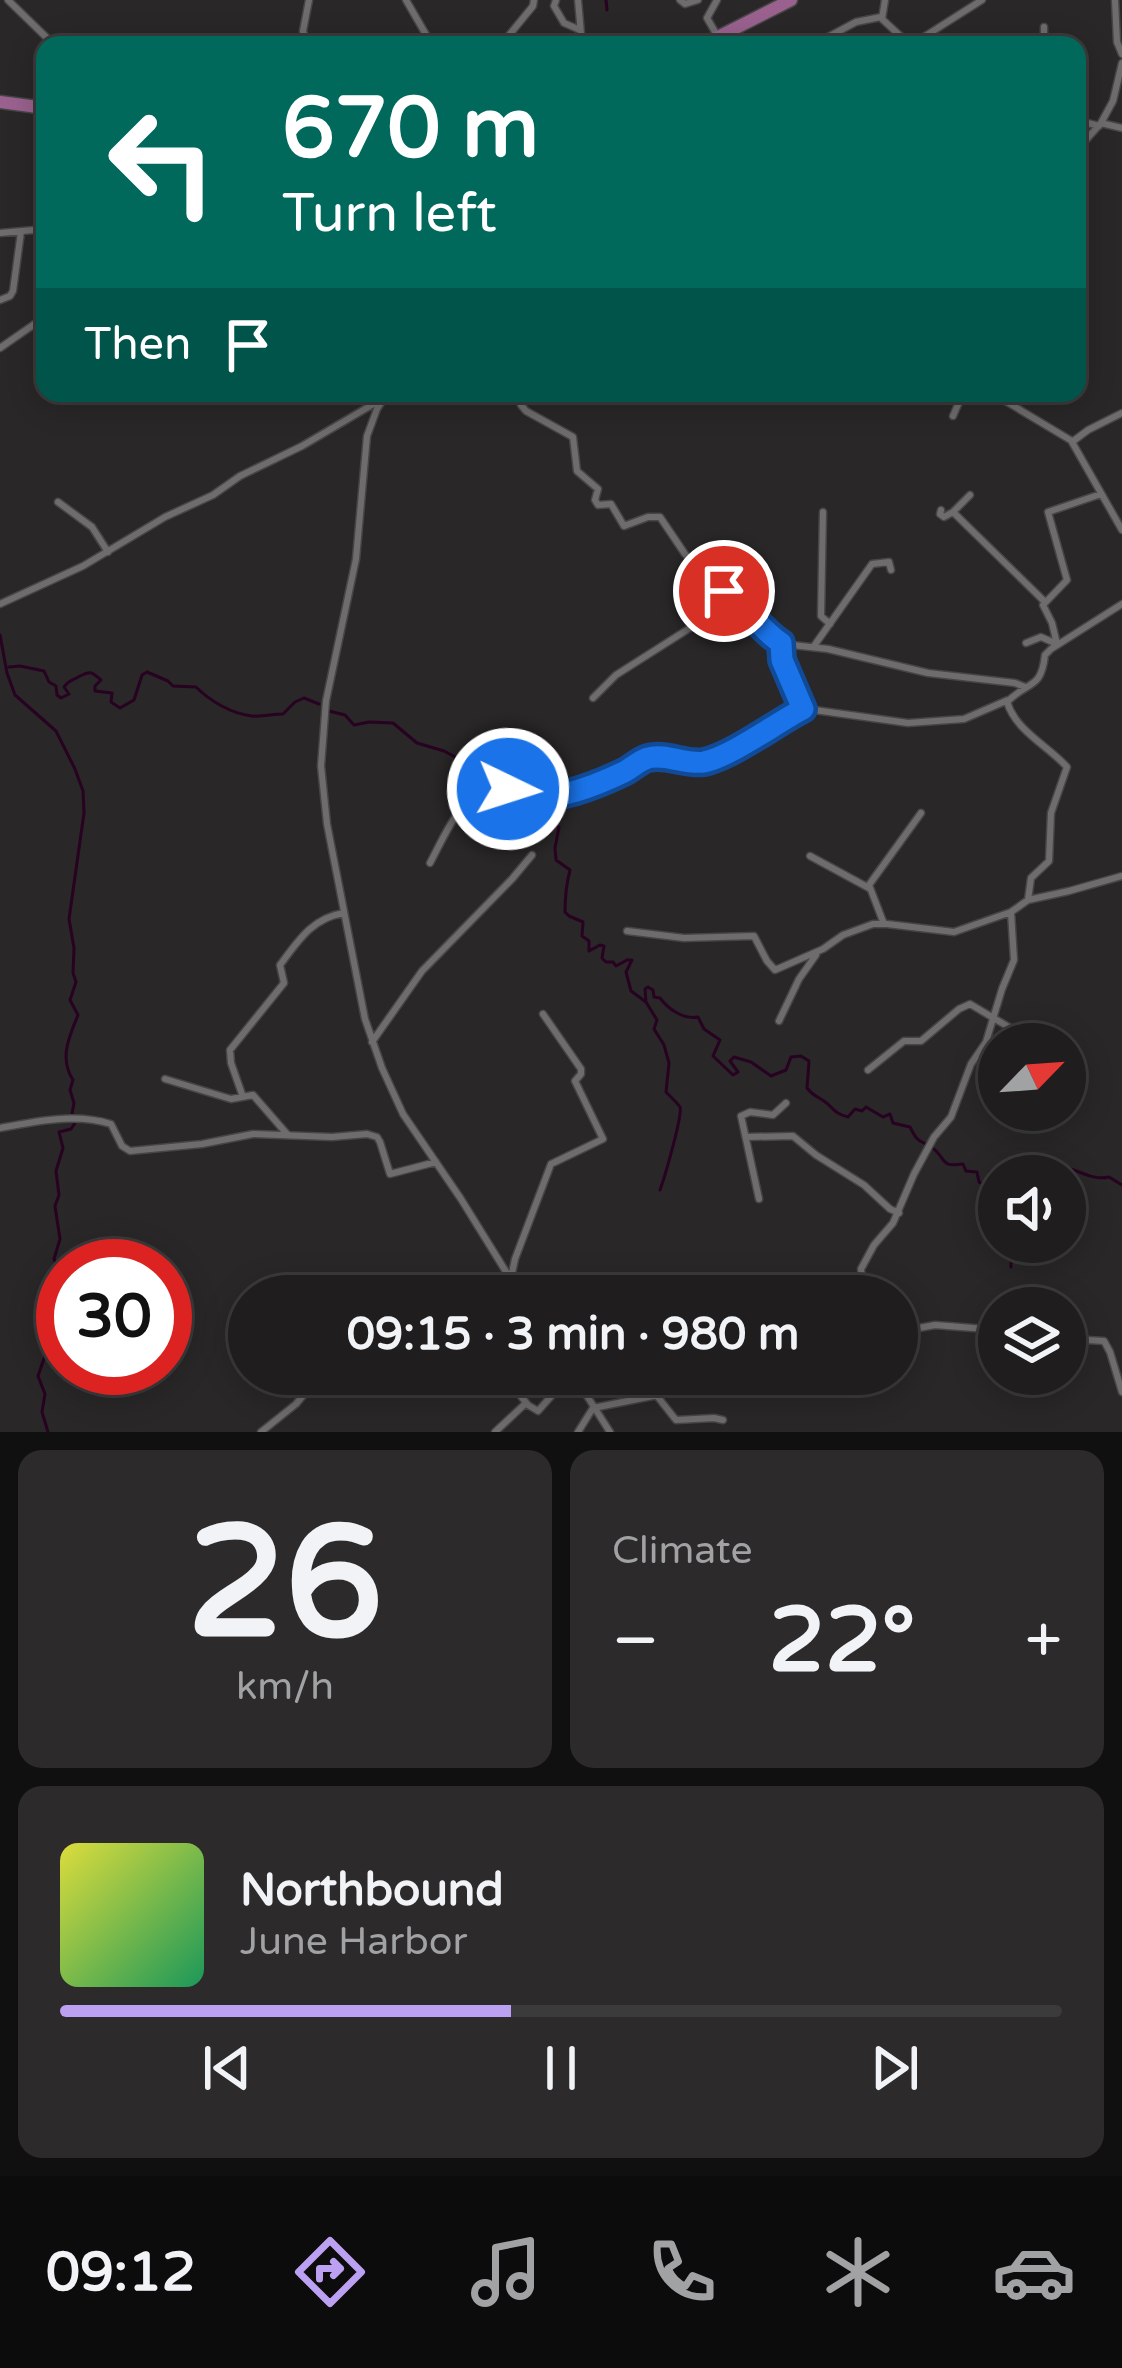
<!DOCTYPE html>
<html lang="en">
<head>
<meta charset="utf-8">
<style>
  :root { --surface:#1f1d1e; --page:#2c2a2b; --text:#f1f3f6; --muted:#a1a2a4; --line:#3c3b3c; --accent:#bca0f2 }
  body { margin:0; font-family:"Varela Round",sans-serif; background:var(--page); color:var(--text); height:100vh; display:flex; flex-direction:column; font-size:45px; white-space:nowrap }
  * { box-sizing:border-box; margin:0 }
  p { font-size:39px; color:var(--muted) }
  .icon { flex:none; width:66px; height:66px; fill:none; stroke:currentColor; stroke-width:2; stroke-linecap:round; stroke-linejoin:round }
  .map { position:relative; height:1432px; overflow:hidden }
  .panel { display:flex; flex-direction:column; gap:18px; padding:18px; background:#111010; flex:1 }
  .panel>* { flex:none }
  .top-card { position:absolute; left:36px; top:36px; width:1050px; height:366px; border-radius:24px; box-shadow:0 6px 30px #0003,0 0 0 3px var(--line); background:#00695c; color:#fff; overflow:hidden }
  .needle { width:78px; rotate:65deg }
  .fabs { position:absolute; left:978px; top:1023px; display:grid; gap:24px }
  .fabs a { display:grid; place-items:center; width:108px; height:108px; border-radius:50%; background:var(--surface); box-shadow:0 6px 30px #0003,0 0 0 3px var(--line); font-size:60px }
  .speed { position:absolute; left:36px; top:1239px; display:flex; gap:24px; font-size:60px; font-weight:700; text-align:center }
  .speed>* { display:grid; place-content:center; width:156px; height:156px; border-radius:50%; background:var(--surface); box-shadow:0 6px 30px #0003,0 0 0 3px var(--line); line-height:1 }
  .speed .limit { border:18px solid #d22; background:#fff; color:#111 }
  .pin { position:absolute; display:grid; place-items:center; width:102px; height:102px; color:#fff; margin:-51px; border:6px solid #fff; border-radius:50%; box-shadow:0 3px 12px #0007 }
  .me { position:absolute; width:132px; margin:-66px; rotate:94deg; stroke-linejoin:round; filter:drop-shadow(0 0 9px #0008) }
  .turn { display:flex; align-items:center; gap:42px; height:252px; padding:0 48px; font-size:54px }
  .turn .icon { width:156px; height:156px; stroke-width:2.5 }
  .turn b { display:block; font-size:84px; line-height:102px }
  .then { display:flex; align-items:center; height:114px; padding:0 48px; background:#0003; gap:24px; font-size:45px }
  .big { font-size:90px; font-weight:800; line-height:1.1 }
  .panel .widget { flex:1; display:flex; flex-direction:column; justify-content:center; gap:18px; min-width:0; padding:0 42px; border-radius:24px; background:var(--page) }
  .panel .dial { align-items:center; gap:0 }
  .dial b { font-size:156px; line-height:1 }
  .song { display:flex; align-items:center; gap:36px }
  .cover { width:144px; height:144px; border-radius:18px; background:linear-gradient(135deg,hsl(60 70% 55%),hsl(150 70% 35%)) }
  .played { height:12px; border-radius:6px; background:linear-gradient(90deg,var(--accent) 45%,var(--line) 45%) }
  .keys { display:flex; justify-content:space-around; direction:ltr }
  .heat { display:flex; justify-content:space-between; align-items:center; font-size:66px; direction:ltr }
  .panel .tiles { flex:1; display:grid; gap:18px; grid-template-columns:1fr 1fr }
  .widget:last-child { grid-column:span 2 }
  .trip { position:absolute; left:228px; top:1275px; width:690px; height:120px; border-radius:60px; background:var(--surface); box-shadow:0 6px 30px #0003,0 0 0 3px var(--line); font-weight:800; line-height:120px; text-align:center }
  .tabs { display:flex; height:192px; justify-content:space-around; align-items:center; background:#0c0c0c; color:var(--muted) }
  .tabs .icon { width:84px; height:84px }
  .tabs .selected { color:var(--accent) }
  .tabs b { font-size:54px; color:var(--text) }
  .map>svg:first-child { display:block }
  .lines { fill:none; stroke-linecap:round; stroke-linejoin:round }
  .stream { stroke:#270321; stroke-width:3 }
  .minor-casing { stroke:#474647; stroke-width:9 }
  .primary-casing { stroke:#474647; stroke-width:15 }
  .minor { stroke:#6f6c6e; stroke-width:6 }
  .primary { stroke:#9a618e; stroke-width:12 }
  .route-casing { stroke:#114b97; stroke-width:30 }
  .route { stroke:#1a73e8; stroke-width:21 }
</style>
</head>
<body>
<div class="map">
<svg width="1122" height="1432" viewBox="0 0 1122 1432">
  <rect width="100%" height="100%" fill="#292728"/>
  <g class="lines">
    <!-- stream -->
    <path class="stream" d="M 606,0 L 607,10
      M 0,635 L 7,673 L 15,695 L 56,731 L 75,769 L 83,791 L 84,813 L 69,919 L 74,948 L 73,973 L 76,982 L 70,1000 L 78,1015 C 69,1037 59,1058 73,1080 L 70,1090 L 74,1103 L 72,1114
      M 9,667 L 20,666 L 44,671 L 49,682 L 56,686 L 57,695 L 61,698 L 69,694 L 64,687 C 70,679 72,681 80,676 C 90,671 91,671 101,680 L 95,686 L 95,691 L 112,693 L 111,702 L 120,708 L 134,700 L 142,675 L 147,672 L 168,681 L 173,686 L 196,687 C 210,701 232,714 252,716 C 262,717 273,714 283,714 L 295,702 L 304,698 L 319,704
      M 329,711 L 345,715 L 354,725 L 369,722 L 393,723 L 417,743 L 444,751 L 461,760 L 476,746 L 488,751 L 488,743 L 494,744 L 496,752 L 504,751 L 507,754 L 500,760 L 496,758 L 494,772 L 502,777 L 502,781 L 497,785 L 504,790 L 502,796 L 508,801 L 513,798 L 520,803 L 531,803 L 530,806 L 520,810 L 535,829 L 550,832 L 556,826 L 559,827 L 555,848 L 556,860 L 570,870 C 566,885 565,897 565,912 L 569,916 L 583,922 L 582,936 L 589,941 L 589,951 L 600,945 L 604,946 L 602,958 L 606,962 L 613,962 L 616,966 L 627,960 L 632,960 L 626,972 L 631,991 L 646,1002 L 657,1020 L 654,1029 L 664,1045 L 669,1063 L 666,1092 C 668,1094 679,1105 680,1107 C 683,1115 664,1179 660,1190
      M 646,1002 L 645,989 L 648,987 L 653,990 L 654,997 L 660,998 C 668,1009 684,1020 698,1017 L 704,1029 L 720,1040 L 713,1056 L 733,1075 L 738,1072 L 730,1061 L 734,1057 L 751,1062 L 771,1076 L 786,1070 L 791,1057 L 801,1056 L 809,1061 L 807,1088 C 813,1096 817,1096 824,1101 C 834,1108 833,1113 848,1117 L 855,1109 L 862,1111 L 866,1107 L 883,1117 L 890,1114 L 893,1123 L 910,1127 C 918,1143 918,1139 931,1147 C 947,1157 938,1168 963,1164 L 966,1171 L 977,1172 L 979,1182 L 984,1185 L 990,1182 L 990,1172 L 1009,1166 L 1008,1173 L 1013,1175 C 1025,1170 1037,1165 1051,1165 C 1072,1164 1089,1182 1109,1177 L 1122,1185
      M 984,1185 L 992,1199 L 995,1221 L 999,1226
      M 1005,1242 L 1011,1258 L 1011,1267
      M 48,1432 L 42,1412 L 45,1394 L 38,1376 L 47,1350 L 58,1281 L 59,1271 L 54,1259 L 60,1239 L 55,1206 L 59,1195 L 56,1171 L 63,1148 L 59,1132 L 71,1129 L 75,1123"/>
    <!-- minor casing -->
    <g class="minor-casing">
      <path id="minor" d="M 8,0 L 46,37 L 51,45
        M 406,0 L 432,45
        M 556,0 L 554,6 L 564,23 L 580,30
        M 578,0 L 582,45
        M 680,0 L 685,4 L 698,0
        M 717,0 L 707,18 L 718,37
        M 885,0 L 882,19 L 908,43
        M 1115,0 L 1117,42 L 1122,54
        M 908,43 L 919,40 L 982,0
        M 307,45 L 303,31 L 309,0
        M 501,45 L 533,6 L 534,0
        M 813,45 L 856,22 L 881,17
        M 1044,45 L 1044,27
        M 1077,120 L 1099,126
        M 1101,123 L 1113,101 L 1122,63
        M 1077,150 L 1101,123 L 1122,128
        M 0,233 L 45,229
        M 0,300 L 10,296 L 13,291 L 21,232
        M 45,316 L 36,326 L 45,335
        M 0,348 L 36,323
        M 387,393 L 377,409 L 367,436 L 356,559 L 326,701 L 321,766 L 327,824 L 365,1019 L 382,1068 L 403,1114 L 461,1199 L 521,1296
        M 518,393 L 521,405 L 526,411 L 573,437 L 577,471 L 598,489 L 595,500 L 598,505 L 611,504 L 624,526 L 648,517 L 660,517 L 685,554 L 718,586 L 733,596
        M 652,393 L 652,400
        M 992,393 L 1072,441
        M 1122,413 L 1088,430 L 1072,442 L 1122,530
        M 953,416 L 963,393
        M 970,495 L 953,512 L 1044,601
        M 58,502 L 92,527 L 108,552
        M 941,510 L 940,514 L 944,517 L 953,512
        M 823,512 L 821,616 L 830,624
        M 0,604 L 83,566 L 165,517 L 213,495 L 240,476 L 302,446 L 382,399
        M 781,643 L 781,660 L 803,709
        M 1026,643 L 1041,637 L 1057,644
        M 1057,644 L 1052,623 L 1043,605 L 1067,580 L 1048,512 L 1101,494
        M 814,646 L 872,564 L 889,562 L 891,570
        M 593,698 L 616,675 L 712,614 L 733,596 L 767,633 L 783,644 L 828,649 L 928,673 L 1015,683 L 1025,687
        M 810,856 L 869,888
        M 430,863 C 448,829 460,797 497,779 L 503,780 L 508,789 L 518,796 L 543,796 L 593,785 L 649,758 L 686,762 L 707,761 L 807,709 L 908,723 L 964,719 L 1008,700
        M 1028,900 L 1069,891 L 1122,876
        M 884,924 L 869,885 L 921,813
        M 627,931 L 684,938 L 754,936 L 767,961 L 775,970 L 823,949 L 843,935 L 873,924 L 887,924 L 954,932 L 1011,912
        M 779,1021 L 799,979 L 816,955
        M 372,1042 L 422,971 L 512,879 L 532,855
        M 1065,1053 L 1072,1060 L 1065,1072
        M 868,1070 L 904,1041 L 921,1041 L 959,1009 L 970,1004 L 1017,1032 L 1049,1044
        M 165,1079 L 231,1099 L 253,1095 L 287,1134
        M 243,1097 L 231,1063 L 230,1050 L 284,983 L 280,965 C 298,941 312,918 344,913
        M 0,1128 C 36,1121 75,1113 111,1124 L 122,1146 L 130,1151 L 202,1144 L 253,1134 L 332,1137 L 367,1134 L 377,1137 L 380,1142 L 390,1174 L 436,1162
        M 746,1137 L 793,1136 L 816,1155 L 864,1185 L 890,1209 L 899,1213
        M 759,1199 L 741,1116 L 750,1112 L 773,1115 L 786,1103
        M 479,1296 L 511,1278 L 515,1259 L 551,1164 L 603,1139 L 575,1081 L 581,1074 L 581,1069 L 543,1014
        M 869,1296 L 862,1279 L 861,1269 L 874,1245 L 893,1223 L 914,1174 L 934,1137 L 951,1117 L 971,1064 L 986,1042 L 1002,989 L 1014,960 L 1011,912 L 1028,900 L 1031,878 L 1049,861 L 1051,813 L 1067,767 C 1047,745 1016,731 1007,702 C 1029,680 1041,690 1045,655 L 1051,649 L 1122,604
        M 897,1332 L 935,1325 L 999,1330
        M 1065,1347 L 1087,1340 L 1104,1341 L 1110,1352 L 1122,1392
        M 503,1374 L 528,1405 L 538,1411 L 571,1374
        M 573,1374 L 610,1432
        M 261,1432 L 296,1404 L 321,1374
        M 495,1432 L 526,1403
        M 578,1432 L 593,1408 L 653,1396 L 657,1396 L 676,1420 L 714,1418 L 723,1420"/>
    </g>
    <!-- primary casing -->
    <g class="primary-casing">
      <path id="primary" d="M 702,45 L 791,0
        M 0,102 L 45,108"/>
    </g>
    <!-- minor -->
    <use href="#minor" class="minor"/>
    <!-- primary -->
    <use href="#primary" class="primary"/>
  </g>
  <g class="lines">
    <!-- route casing -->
    <g class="route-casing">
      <path id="route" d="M 508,789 C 537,810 595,786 624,772 C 632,768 640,760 648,758 C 665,753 686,765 704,762 C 732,756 776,723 803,709 L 782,660 L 781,643 C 759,629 746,604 724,591"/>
    </g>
    <!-- route -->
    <use href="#route" class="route"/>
  </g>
</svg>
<div class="fabs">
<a><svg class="needle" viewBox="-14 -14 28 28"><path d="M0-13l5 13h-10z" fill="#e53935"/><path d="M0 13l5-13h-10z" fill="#a1a2a4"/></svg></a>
<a><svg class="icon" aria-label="sound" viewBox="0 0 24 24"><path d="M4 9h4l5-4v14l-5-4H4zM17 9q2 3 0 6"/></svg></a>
<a><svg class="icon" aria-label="layers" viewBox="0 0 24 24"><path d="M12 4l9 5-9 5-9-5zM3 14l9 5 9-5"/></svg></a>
</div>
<div class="speed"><div class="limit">30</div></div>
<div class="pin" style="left:724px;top:591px;background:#d93025"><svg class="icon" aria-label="arrive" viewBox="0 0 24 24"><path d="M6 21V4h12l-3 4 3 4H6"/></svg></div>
<svg class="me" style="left:508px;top:789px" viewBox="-20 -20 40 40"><circle r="17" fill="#1a73e8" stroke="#fff" stroke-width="3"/><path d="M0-11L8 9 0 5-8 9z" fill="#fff"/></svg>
<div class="trip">09:15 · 3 min · 980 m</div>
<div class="top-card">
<div class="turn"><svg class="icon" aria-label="left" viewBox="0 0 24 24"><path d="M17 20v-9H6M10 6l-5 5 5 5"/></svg><div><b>670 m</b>Turn left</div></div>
<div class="then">Then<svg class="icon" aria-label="arrive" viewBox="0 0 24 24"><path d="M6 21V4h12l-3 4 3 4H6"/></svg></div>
</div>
</div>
<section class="panel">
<div class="tiles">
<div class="widget dial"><b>26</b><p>km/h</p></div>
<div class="widget"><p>Climate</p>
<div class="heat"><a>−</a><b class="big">22°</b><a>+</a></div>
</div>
<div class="widget">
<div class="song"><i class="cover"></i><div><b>Northbound</b><p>June Harbor</p></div></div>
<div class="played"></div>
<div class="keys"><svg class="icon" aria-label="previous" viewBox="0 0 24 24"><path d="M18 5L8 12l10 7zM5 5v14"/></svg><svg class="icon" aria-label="pause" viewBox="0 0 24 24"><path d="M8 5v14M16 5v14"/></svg><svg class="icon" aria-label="next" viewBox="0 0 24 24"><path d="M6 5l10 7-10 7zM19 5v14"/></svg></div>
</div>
</div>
</section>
<nav class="tabs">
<b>09:12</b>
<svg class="icon selected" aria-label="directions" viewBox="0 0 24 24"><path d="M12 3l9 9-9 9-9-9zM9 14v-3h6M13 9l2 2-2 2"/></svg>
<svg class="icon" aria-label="music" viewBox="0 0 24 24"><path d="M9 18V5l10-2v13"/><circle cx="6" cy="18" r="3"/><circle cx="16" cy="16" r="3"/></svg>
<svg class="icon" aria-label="phone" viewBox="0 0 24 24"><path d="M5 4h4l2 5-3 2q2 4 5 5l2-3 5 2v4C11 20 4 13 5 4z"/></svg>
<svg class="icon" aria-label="climate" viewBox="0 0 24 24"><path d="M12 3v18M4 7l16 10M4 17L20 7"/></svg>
<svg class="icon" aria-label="car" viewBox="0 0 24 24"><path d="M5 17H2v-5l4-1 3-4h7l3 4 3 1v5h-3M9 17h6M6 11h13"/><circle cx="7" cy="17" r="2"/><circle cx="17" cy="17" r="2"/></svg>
</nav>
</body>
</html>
